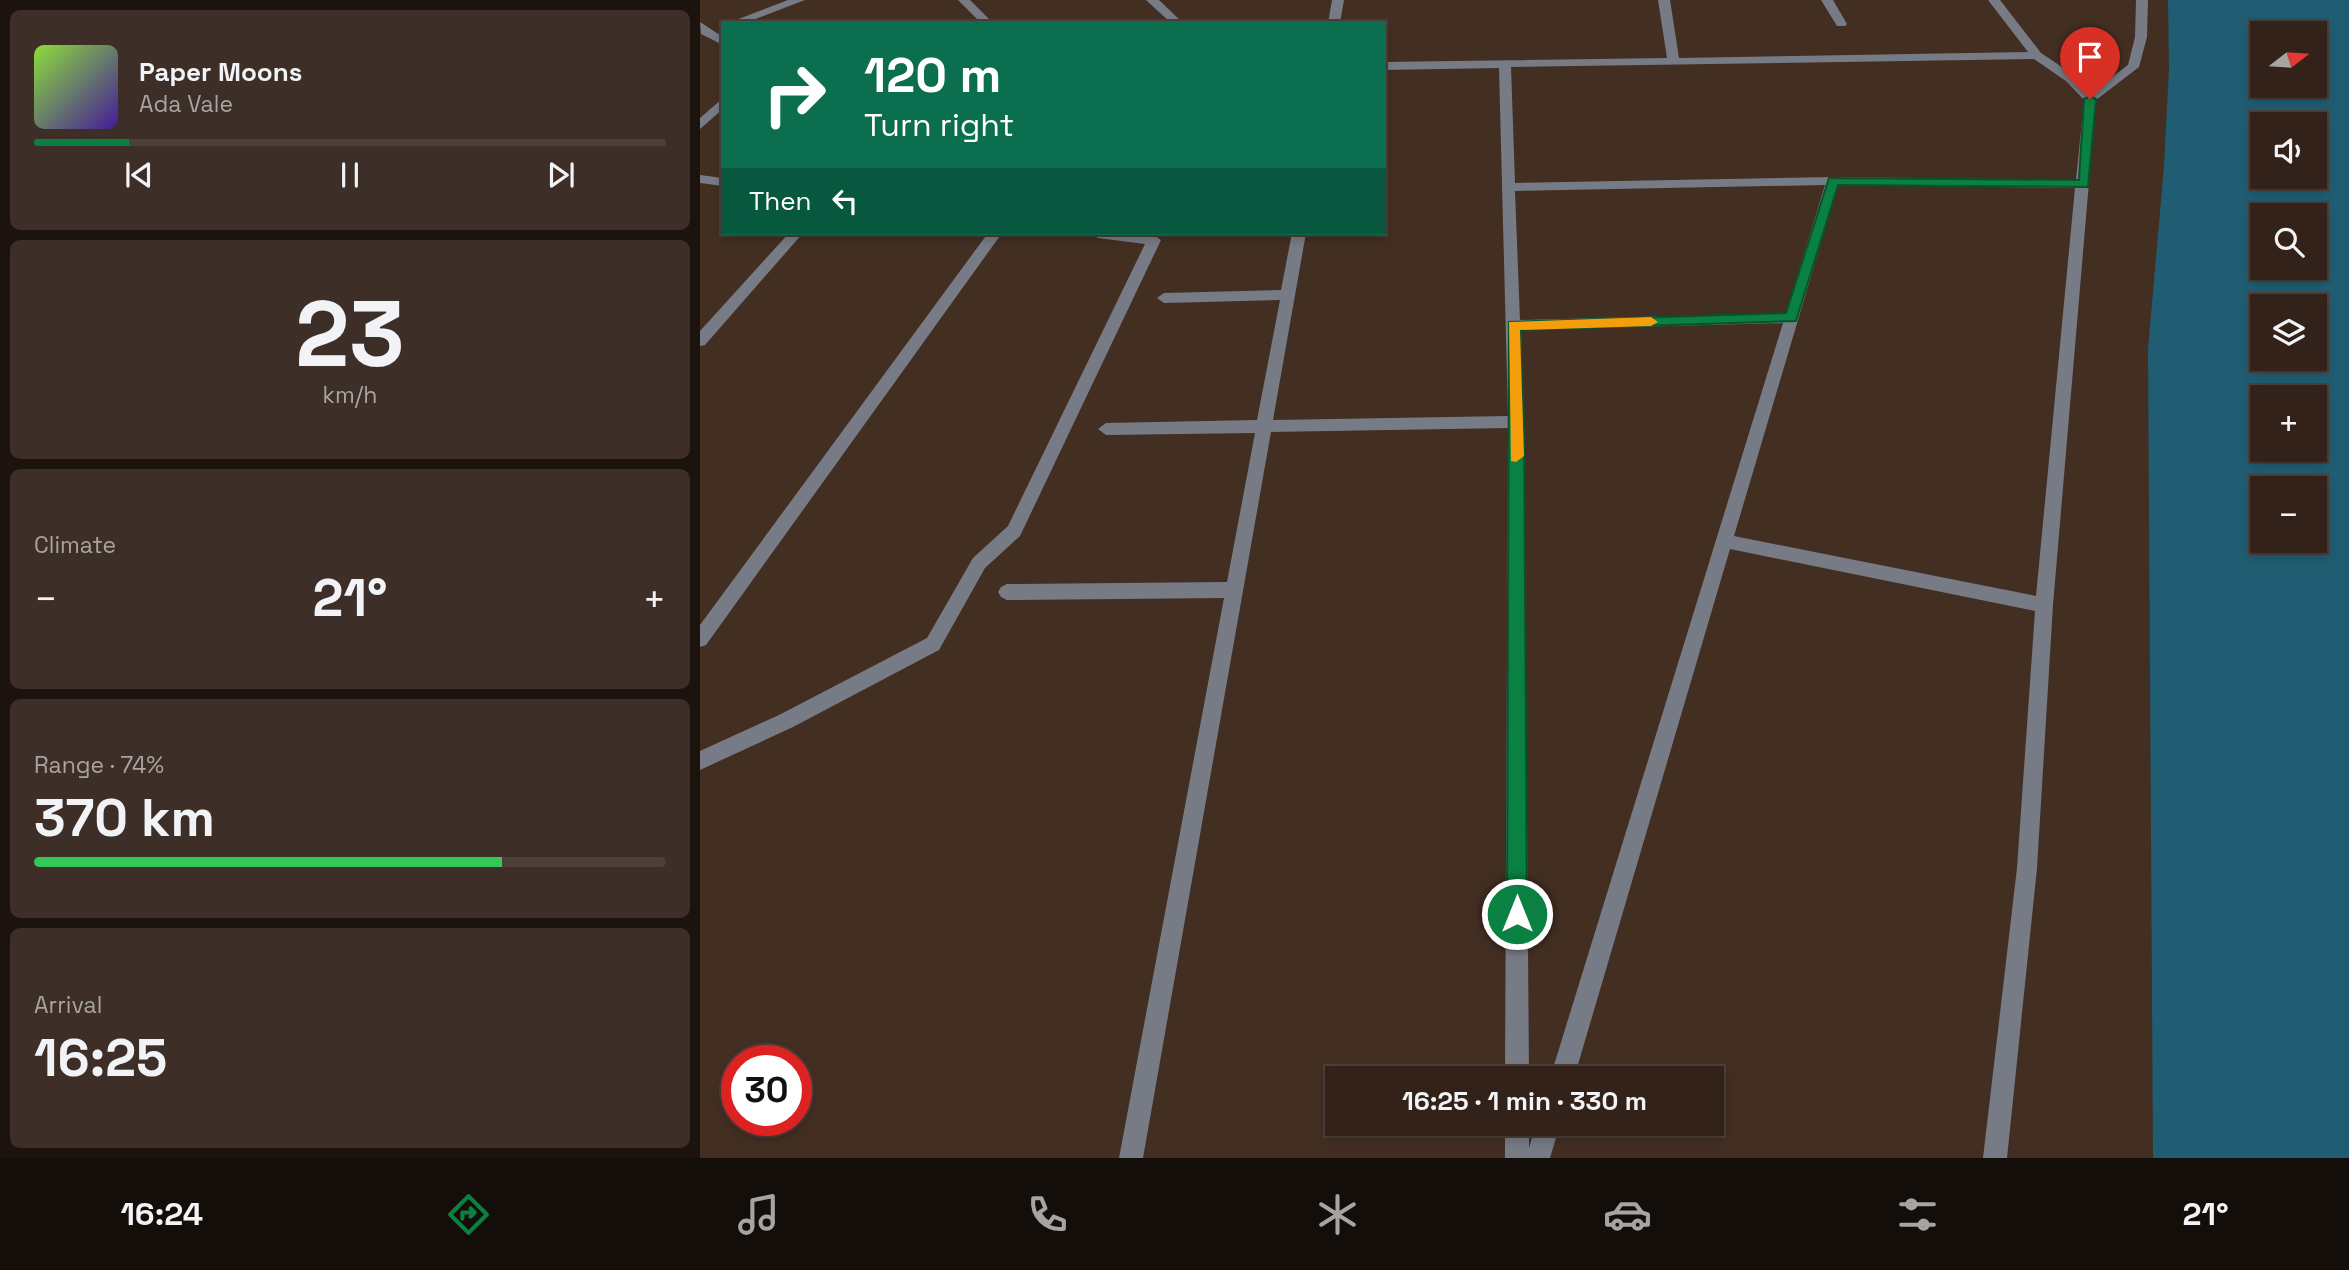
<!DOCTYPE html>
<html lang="en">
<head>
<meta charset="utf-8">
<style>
  :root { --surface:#32221a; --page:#3d2f27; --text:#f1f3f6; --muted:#a8a4a2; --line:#4d3f39; --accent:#0b8043 }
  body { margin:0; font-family:"Space Grotesk",sans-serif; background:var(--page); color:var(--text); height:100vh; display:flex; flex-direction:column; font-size:26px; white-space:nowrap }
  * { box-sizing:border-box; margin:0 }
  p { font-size:23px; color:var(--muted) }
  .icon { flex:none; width:38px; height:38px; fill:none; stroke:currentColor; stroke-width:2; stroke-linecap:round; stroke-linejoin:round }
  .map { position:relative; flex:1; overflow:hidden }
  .details { display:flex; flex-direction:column; gap:10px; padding:10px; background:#1c130e; width:700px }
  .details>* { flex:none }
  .hud { position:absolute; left:21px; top:21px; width:665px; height:214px; border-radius:0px; box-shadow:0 4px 10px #0003,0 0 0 2px var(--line); background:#0b6e4f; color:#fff; overflow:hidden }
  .needle { width:46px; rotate:73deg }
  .buttons { position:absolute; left:1550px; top:21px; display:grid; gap:14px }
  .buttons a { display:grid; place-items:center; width:77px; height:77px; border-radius:0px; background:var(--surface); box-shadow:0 4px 10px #0003,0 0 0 2px var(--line); font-size:35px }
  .speed { position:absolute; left:21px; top:1045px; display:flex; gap:14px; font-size:35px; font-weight:700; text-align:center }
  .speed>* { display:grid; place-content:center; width:91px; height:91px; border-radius:50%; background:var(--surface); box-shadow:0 4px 10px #0003,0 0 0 2px var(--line); line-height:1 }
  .speed .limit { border:10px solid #d22; background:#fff; color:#111 }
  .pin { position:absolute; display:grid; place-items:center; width:60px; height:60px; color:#fff; margin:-72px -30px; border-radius:50% 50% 50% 0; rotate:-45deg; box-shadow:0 0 7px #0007 }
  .pin .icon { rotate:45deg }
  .me { position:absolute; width:77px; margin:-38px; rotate:0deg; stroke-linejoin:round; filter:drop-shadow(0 0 5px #0008) }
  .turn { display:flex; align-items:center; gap:24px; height:147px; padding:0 28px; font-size:32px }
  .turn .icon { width:91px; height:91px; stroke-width:2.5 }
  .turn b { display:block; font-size:49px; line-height:60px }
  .then { display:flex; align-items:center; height:66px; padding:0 28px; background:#0003; gap:14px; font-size:26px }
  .big { font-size:52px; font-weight:700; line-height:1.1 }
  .details .widget { flex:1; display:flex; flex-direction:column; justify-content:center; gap:10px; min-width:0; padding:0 24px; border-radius:10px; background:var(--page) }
  .details .dial { align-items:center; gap:0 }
  .dial b { font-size:91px; line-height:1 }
  .song { display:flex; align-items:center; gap:21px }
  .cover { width:84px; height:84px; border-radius:10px; background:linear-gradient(135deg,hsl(90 70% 55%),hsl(260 70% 35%)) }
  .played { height:7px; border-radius:4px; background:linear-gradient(90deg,var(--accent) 15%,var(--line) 15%) }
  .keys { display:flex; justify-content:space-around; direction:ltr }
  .heat { display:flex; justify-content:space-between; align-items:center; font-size:38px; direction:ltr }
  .charge { height:10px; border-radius:5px; background:linear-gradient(90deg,#34c759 74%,var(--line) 0) }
  .trip { position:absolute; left:625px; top:1066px; width:399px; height:70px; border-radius:0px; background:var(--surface); box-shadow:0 4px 10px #0003,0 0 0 2px var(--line); font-weight:700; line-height:70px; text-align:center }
  .tab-bar { display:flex; height:112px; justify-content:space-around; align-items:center; background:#140e0a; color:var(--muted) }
  .tab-bar .icon { width:49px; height:49px }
  .tab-bar .current { color:var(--accent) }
  .tab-bar b { font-size:32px; color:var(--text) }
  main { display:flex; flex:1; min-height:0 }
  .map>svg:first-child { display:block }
  .water { fill:#205d72; fill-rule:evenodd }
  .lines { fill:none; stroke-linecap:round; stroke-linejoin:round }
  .minor { fill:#777b86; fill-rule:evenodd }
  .route { fill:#0b8043; stroke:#07532c; stroke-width:2 }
  .slow { fill:#f59e0b }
</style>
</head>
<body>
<main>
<section class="details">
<div class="widget">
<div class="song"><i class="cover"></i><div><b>Paper Moons</b><p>Ada Vale</p></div></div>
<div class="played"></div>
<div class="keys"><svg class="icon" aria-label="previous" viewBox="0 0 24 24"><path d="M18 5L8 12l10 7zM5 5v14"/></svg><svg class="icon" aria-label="pause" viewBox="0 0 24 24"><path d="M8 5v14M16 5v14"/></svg><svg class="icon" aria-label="next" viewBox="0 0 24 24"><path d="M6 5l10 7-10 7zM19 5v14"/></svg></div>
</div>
<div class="widget dial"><b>23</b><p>km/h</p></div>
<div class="widget"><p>Climate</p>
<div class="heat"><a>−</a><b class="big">21°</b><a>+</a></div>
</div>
<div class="widget"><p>Range · 74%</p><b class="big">370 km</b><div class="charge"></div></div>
<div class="widget"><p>Arrival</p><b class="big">16:25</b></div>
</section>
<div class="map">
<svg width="1649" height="1158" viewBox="0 0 1649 1158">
  <rect width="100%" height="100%" fill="#432e22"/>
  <!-- water -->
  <path class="water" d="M 1468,0 L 1649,0 L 1649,1158 L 1453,1158 L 1448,349 L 1464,166 L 1469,69 ZM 1563,33 L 1615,33 L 1615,86 L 1563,86 ZM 1615,124 L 1615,177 L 1563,177 L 1563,124 ZM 1615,215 L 1615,268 L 1563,268 L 1563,215 ZM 1563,306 L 1615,306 L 1615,359 L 1563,359 ZM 1563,397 L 1615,397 L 1615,450 L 1563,450 ZM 1563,488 L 1615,488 L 1615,541 L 1563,541 Z"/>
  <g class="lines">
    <!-- minor -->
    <path class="minor" d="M 88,0 L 105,0 L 45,23 L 28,23 Z
      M 258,0 L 270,0 L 293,23 L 281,23 Z
      M 446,0 L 459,0 L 483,23 L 471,23 Z
      M 632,0 L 644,0 L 640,23 L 628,23 Z
      M 958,0 L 970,0 L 979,58 L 1328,52 L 1288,0 L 1300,0 L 1341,53 L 1374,75 L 1391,93 L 1428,65 L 1435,37 L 1436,0 L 1448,0 L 1447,37 L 1439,67 L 1396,100 L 1353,605 L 1337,868 L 1307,1158 L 1283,1158 L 1317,868 L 1335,611 L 1030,549 L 874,1078 L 850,1078 L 1083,323 L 821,330 L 824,422 L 829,1078 L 805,1078 L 808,428 L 571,432 L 443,1158 L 419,1158 L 524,598 L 307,600 L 301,597 L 298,592 L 301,587 L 307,584 L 527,582 L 555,433 L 406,435 L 398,429 L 406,423 L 557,420 L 580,300 L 464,303 L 457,298 L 464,293 L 581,290 L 592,233 L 606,233 L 573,420 L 808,416 L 799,68 L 684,70 L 684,62 L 967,58 ZM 1334,59 L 1366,81 L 1384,100 L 1376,180 L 1133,177 L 815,183 L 811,67 ZM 1125,185 L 1086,313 L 820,320 L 815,191 ZM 1138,185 L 1375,188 L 1336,596 L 1034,536 Z
      M 1121,0 L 1133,0 L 1147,24 L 1145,26 L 1137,26 Z
      M 0,22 L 23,37 L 23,45 L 1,34 Z
      M 23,98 L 23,109 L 0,129 L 0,118 Z
      M 0,175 L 23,178 L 23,186 L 0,183 Z
      M 89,233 L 103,233 L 5,345 L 0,346 L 0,331 Z
      M 288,233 L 302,233 L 6,645 L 0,647 L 0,625 Z
      M 391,233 C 408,232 449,229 461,240 L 320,536 L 285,568 L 239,650 L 93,727 L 0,770 L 0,751 L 79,715 L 227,638 L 273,558 L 308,526 L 445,244 L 398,238 Z
      M 805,1124 L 829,1124 L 829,1148 L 836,1124 L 860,1124 L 850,1158 L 805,1158 Z"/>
  </g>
  <!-- route -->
  <path class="route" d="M 1390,96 L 1396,99 L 1388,187 L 1138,185 L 1096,321 L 820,330 L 824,422 L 827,914 L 824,921 L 817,924 L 810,921 L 807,914 L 809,322 L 1086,313 L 1129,178 L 1379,180 L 1384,99 Z"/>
  <!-- slow -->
  <path class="slow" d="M 951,317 L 958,322 L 951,326 L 820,330 L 824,456 L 816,462 L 811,461 L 809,322 Z"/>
</svg>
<div class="buttons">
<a><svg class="needle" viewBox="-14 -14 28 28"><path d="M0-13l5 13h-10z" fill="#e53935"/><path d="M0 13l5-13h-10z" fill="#a8a4a2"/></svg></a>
<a><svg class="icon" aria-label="sound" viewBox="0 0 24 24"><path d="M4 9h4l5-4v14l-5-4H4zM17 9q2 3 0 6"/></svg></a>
<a><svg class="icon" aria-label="search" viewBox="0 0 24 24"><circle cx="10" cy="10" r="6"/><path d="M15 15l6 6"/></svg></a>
<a><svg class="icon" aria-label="layers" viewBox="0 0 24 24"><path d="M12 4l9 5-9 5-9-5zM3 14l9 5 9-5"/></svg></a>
<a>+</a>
<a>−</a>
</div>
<div class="speed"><div class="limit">30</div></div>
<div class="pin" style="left:1390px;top:99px;background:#d93025"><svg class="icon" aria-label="arrive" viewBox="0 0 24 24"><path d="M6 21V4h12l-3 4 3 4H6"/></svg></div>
<svg class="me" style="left:817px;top:914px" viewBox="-20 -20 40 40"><circle r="17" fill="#0b8043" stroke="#fff" stroke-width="3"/><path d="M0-11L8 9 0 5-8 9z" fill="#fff"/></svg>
<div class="trip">16:25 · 1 min · 330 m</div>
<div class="hud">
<div class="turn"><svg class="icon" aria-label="right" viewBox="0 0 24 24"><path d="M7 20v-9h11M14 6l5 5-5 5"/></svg><div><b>120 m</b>Turn right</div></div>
<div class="then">Then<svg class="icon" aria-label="left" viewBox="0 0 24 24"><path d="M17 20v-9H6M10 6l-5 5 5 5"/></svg></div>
</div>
</div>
</main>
<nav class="tab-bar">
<b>16:24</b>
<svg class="icon current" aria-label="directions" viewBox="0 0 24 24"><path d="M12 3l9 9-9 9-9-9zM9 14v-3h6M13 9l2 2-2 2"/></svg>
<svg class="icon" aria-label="music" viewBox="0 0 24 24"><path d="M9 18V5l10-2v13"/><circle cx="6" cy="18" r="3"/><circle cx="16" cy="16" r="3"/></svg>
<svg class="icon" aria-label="phone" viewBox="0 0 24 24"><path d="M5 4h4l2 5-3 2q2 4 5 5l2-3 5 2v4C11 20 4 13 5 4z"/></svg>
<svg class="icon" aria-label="climate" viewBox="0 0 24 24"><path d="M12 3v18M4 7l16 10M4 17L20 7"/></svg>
<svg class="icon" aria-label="car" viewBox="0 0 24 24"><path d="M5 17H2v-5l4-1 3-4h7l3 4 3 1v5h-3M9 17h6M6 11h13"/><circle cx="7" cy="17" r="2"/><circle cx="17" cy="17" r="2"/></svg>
<svg class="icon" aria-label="filters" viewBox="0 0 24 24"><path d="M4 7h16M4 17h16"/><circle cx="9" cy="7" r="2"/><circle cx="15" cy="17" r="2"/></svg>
<b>21°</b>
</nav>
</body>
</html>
